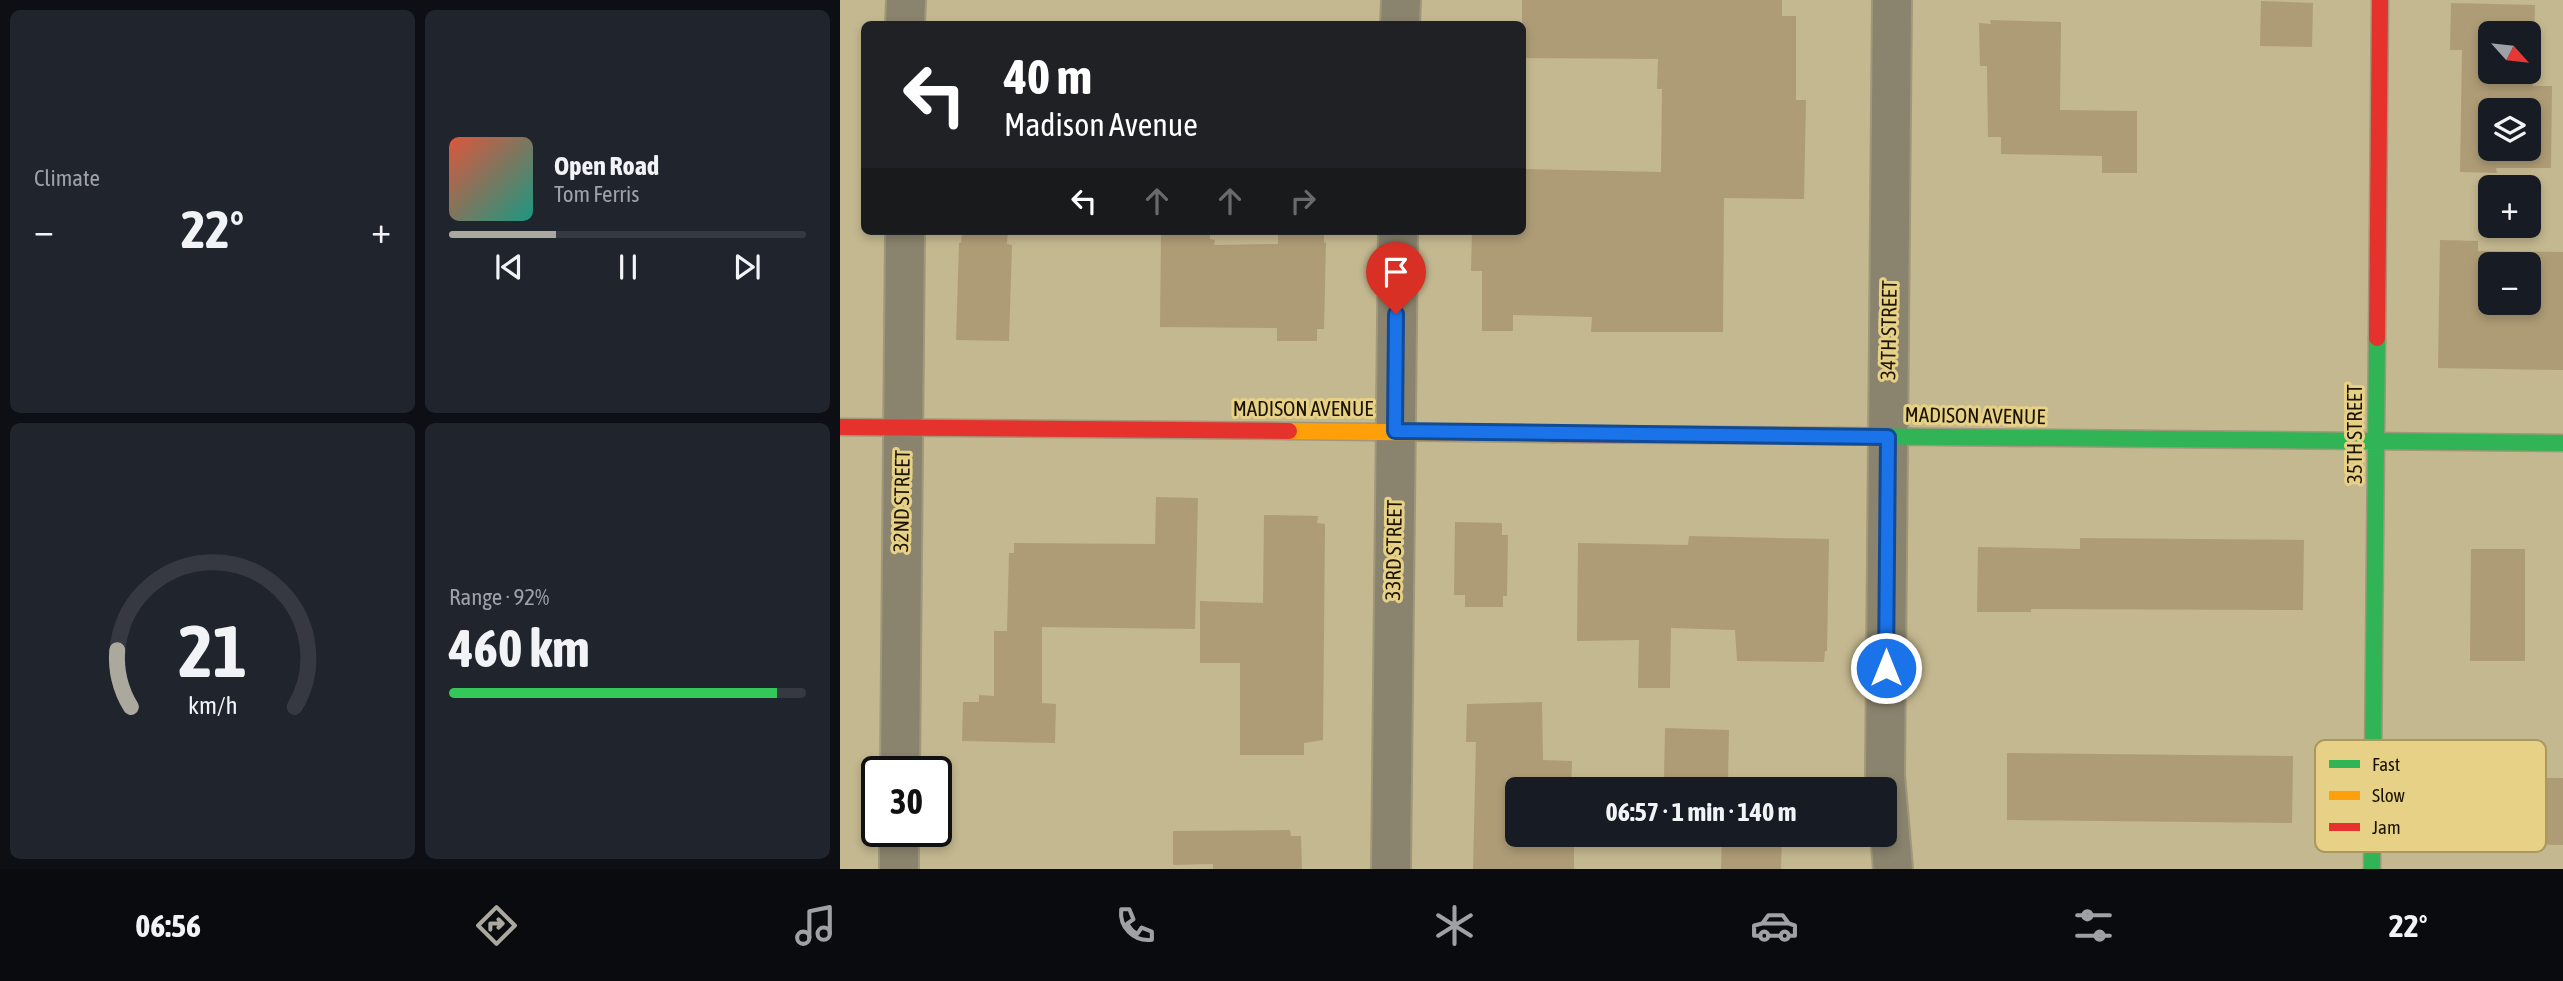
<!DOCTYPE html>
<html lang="en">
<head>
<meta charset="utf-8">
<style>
  :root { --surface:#171b24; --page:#20242c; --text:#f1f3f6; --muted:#9ea1a6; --line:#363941; --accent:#aba89e }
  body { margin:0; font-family:"Asap Condensed",sans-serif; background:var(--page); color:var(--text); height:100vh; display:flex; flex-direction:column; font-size:26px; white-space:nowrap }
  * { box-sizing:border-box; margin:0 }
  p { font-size:23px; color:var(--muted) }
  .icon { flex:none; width:38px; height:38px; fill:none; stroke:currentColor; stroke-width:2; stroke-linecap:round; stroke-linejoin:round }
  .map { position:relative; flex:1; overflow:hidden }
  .details { display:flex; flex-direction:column; gap:10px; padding:10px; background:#0d0f14; width:840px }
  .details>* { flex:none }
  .guide { position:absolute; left:21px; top:21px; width:665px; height:214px; border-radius:10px; box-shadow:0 4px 10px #0003; background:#202124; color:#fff; overflow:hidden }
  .needle { width:46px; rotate:117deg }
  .controls { position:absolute; left:1638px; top:21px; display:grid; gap:14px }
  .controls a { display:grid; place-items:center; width:63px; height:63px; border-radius:10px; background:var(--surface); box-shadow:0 4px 10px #0003; font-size:35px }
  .speed { position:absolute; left:21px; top:756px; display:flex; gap:14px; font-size:35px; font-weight:700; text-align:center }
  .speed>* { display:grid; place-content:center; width:91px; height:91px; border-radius:50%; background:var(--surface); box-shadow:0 4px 10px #0003; line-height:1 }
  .speed .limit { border:4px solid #111; border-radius:10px; background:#fff; color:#111 }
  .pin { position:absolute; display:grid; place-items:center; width:60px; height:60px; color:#fff; margin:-72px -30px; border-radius:50% 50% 50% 0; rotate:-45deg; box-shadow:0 0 7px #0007 }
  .pin .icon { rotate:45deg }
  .me { position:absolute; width:77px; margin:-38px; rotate:0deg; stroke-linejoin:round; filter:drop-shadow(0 0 5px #0008) }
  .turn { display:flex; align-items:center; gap:24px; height:147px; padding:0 28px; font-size:32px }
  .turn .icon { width:91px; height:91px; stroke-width:2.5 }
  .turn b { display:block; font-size:49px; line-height:60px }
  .lanes { display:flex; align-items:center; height:66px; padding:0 28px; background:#0003; justify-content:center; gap:35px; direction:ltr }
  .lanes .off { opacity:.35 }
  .big { font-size:52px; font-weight:700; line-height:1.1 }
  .details .widget { flex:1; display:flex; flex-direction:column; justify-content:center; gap:10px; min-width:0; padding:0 24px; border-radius:10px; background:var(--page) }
  .details .dial { align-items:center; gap:0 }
  .dial svg { height:182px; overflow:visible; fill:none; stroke:var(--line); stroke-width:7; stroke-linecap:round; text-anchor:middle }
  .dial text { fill:var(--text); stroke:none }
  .song { display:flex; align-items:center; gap:21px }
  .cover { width:84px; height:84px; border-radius:10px; background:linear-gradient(135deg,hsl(10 70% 55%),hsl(170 70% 35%)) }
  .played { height:7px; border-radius:4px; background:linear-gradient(90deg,var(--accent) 30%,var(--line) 30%) }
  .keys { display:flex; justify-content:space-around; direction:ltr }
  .heat { display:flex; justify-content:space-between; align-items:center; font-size:38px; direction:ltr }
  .charge { height:10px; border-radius:5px; background:linear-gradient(90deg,#34c759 92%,var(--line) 0) }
  .details .tiles { flex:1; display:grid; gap:10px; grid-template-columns:repeat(2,1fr) }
  .trip { position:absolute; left:665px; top:777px; width:392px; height:70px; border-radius:10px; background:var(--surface); box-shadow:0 4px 10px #0003; font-weight:700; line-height:70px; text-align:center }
  .tabs { display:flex; height:112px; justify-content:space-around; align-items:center; background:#090b0e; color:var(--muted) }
  .tabs .icon { width:49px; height:49px }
  .tabs .selected { color:var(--accent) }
  .tabs b { font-size:32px; color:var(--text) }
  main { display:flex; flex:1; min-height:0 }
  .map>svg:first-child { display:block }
  .building { fill:#ae9c76; fill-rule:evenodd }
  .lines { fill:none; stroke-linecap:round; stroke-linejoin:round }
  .street-casing { stroke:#a1987a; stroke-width:42 }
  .fast-casing { stroke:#a1987a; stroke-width:19 }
  .slow-casing { stroke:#a1987a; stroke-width:19 }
  .jam-casing { stroke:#a1987a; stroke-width:19 }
  .street { stroke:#8a846e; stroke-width:38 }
  .fast { stroke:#30b455; stroke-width:16 }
  .slow { stroke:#ff9f0a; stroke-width:16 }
  .jam { stroke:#e5322d; stroke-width:16 }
  .route-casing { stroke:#114b97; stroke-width:18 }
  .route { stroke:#1a73e8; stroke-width:12 }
  .labels { text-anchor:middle; stroke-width:6; stroke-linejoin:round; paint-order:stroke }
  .street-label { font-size:21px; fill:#1a1300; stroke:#e7d187 }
  .key { fill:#e7d187; stroke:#aa985e; stroke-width:2 }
  .key-label { font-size:19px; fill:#1a1300 }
</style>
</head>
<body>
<main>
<section class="details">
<div class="tiles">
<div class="widget"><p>Climate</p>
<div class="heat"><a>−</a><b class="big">22°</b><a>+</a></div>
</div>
<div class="widget">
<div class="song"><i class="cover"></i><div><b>Open Road</b><p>Tom Ferris</p></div></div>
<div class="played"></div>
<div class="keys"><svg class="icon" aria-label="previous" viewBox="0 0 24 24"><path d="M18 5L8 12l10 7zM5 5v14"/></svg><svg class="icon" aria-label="pause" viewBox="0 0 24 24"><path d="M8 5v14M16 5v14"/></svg><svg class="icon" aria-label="next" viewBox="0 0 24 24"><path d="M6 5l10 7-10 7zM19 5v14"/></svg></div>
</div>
<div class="widget dial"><svg viewBox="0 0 100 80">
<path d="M14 69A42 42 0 1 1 86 69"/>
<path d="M14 69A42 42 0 0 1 8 44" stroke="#aba89e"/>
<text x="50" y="56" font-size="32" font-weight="700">21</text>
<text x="50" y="72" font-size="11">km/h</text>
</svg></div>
<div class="widget"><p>Range · 92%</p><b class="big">460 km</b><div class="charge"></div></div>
</div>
</section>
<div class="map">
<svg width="1723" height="869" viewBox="0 0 1723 869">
  <rect width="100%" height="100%" fill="#c4b890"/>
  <!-- building -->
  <path class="building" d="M 682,0 L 942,0 L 942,16 L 956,16 L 956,100 L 966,100 L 964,199 L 884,198 L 883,332 L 751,332 L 752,317 L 673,315 L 673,331 L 642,331 L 642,271 L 631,271 L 632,231 L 682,231 L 682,169 L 821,172 L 822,89 L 817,89 L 818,59 L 682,58 Z
    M 1421,1 L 1473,3 L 1472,47 L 1420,46 Z
    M 1611,3 L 1695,5 L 1693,86 L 1712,86 L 1711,168 L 1656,168 L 1657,173 L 1620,172 L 1622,50 L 1610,50 ZM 1650,33 L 1689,33 L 1689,72 L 1650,72 ZM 1650,110 L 1689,110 L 1689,149 L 1650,149 Z
    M 1150,20 L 1221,22 L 1220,110 L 1297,111 L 1297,173 L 1262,173 L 1262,156 L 1161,154 L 1161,137 L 1148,137 L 1147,66 L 1140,66 L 1139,23 L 1151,24 Z
    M 122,231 L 168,231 L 167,244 L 172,245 L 169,341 L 116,340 L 119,243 L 121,243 Z
    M 321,231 L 370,231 L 370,239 L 375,240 L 374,245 L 438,244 L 438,231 L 484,231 L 484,242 L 486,243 L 484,329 L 477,329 L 477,341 L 437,341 L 437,328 L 320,327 Z
    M 1600,240 L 1638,241 L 1638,251 L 1723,252 L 1723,370 L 1598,368 ZM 1650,264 L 1689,264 L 1689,303 L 1650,303 Z
    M 316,497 L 358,498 L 355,629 L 202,627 L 202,703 L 216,704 L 215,743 L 122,741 L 123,702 L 139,702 L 139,695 L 154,696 L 154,631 L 167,631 L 169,553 L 174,553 L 174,543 L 315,544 Z
    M 424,515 L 478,516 L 477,523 L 485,524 L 483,740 L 464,743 L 464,755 L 400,755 L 400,663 L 360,663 L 360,601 L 423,603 Z
    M 615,522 L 662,523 L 662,535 L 668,535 L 667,596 L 663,596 L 663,607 L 625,607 L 625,595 L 614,595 Z
    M 849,536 L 989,539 L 987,651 L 985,651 L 984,662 L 897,661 L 895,630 L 831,628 L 830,688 L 798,688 L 799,640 L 737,641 L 738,543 L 848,545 Z
    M 1240,538 L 1464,540 L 1463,610 L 1191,609 L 1191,612 L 1137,612 L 1138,547 L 1240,549 Z
    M 1631,549 L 1685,549 L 1685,661 L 1630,661 Z
    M 702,702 L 703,760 L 732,761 L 731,789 L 677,789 L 677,835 L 734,835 L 734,869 L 633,869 L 636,742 L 626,742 L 627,704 Z
    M 825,728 L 889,730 L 888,779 L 824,778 Z
    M 1167,753 L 1453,756 L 1452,823 L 1167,820 Z
    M 1632,777 L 1723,778 L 1723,845 L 1631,843 Z
    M 450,830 L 451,836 L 461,836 L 462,869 L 373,869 L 373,864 L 333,865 L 333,831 Z
    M 882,835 L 942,835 L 941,869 L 881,869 Z"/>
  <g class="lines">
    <!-- street casing -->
    <g class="street-casing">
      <path id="street" d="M 1052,0 L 1045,775 L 1053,869
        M 65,24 L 66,0
        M 560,24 L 561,0
        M 60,772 L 65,231
        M 59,869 L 59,831
        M 551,869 L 558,231"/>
    </g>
    <!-- fast casing -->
    <g class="fast-casing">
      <path id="fast" d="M 998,436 L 1723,443
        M 1532,869 L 1537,338"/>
    </g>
    <!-- slow casing -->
    <g class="slow-casing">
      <path id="slow" d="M 449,431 L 713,434"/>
    </g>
    <!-- jam casing -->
    <g class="jam-casing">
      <path id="jam" d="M 1537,338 L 1540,0
        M 0,427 L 449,431
        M 713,434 L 998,436"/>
    </g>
    <!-- street -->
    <use href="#street" class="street"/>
    <!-- fast -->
    <use href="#fast" class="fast"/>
    <!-- slow -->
    <use href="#slow" class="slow"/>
    <!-- jam -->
    <use href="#jam" class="jam"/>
  </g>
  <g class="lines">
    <!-- route casing -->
    <g class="route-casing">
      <path id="route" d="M 556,314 L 555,431 L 1048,437 L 1046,668"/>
    </g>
    <!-- route -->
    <use href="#route" class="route"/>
  </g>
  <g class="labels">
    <!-- street labels -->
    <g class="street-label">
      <text transform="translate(1049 330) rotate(-89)" y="7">34TH STREET</text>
      <text x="463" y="416">MADISON AVENUE</text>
      <text transform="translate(1135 416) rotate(1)" y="7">MADISON AVENUE</text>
      <text transform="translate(1515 434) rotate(-90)" y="7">35TH STREET</text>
      <text transform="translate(62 501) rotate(-89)" y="7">32ND STREET</text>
      <text transform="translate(554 550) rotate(-89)" y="7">33RD STREET</text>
    </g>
  </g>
  <!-- legend -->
  <rect x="1475" y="740" width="231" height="112" rx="10" class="key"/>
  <rect x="1489" y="760" width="31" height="8" fill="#30b455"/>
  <rect x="1489" y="791" width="31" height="9" fill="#ff9f0a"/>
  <rect x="1489" y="823" width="31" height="8" fill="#e5322d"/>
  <g class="key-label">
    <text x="1532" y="771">Fast</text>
    <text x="1532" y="802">Slow</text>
    <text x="1532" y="834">Jam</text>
  </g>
</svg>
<div class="controls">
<a><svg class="needle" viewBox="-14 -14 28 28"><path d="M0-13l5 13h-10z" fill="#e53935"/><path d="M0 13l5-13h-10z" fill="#9ea1a6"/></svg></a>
<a><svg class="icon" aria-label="layers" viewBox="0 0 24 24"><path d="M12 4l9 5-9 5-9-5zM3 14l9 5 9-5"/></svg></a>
<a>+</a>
<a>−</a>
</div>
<div class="speed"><div class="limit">30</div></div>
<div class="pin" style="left:556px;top:314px;background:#d93025"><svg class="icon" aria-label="arrive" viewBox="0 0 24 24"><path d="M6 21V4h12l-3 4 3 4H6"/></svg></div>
<svg class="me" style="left:1046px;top:668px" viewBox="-20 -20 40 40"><circle r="17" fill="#1a73e8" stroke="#fff" stroke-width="3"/><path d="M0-11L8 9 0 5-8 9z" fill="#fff"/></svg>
<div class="trip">06:57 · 1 min · 140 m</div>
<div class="guide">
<div class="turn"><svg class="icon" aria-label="left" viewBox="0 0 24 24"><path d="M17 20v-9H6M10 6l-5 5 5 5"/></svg><div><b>40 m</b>Madison Avenue</div></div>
<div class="lanes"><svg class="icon" aria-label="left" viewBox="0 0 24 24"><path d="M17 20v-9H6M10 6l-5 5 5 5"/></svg><svg class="icon off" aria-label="ahead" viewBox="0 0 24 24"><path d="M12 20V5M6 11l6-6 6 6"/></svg><svg class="icon off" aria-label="ahead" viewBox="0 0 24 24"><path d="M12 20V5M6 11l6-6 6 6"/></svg><svg class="icon off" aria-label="right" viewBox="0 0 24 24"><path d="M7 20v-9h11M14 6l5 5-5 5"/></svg></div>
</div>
</div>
</main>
<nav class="tabs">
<b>06:56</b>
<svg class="icon selected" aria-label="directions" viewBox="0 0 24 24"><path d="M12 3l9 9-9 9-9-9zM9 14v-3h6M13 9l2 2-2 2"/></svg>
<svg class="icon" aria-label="music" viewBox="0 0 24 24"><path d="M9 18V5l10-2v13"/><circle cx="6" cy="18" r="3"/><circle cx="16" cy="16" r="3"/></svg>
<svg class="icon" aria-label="phone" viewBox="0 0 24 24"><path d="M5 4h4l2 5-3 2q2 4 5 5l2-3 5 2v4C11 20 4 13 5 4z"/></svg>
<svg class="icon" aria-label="climate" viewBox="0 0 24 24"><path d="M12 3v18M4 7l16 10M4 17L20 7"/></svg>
<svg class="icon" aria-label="car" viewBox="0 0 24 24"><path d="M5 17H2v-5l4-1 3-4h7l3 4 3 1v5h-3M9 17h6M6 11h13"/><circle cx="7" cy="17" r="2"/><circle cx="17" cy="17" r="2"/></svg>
<svg class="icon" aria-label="filters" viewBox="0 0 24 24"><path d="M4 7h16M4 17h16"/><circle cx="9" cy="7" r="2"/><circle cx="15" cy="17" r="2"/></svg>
<b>22°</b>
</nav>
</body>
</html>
